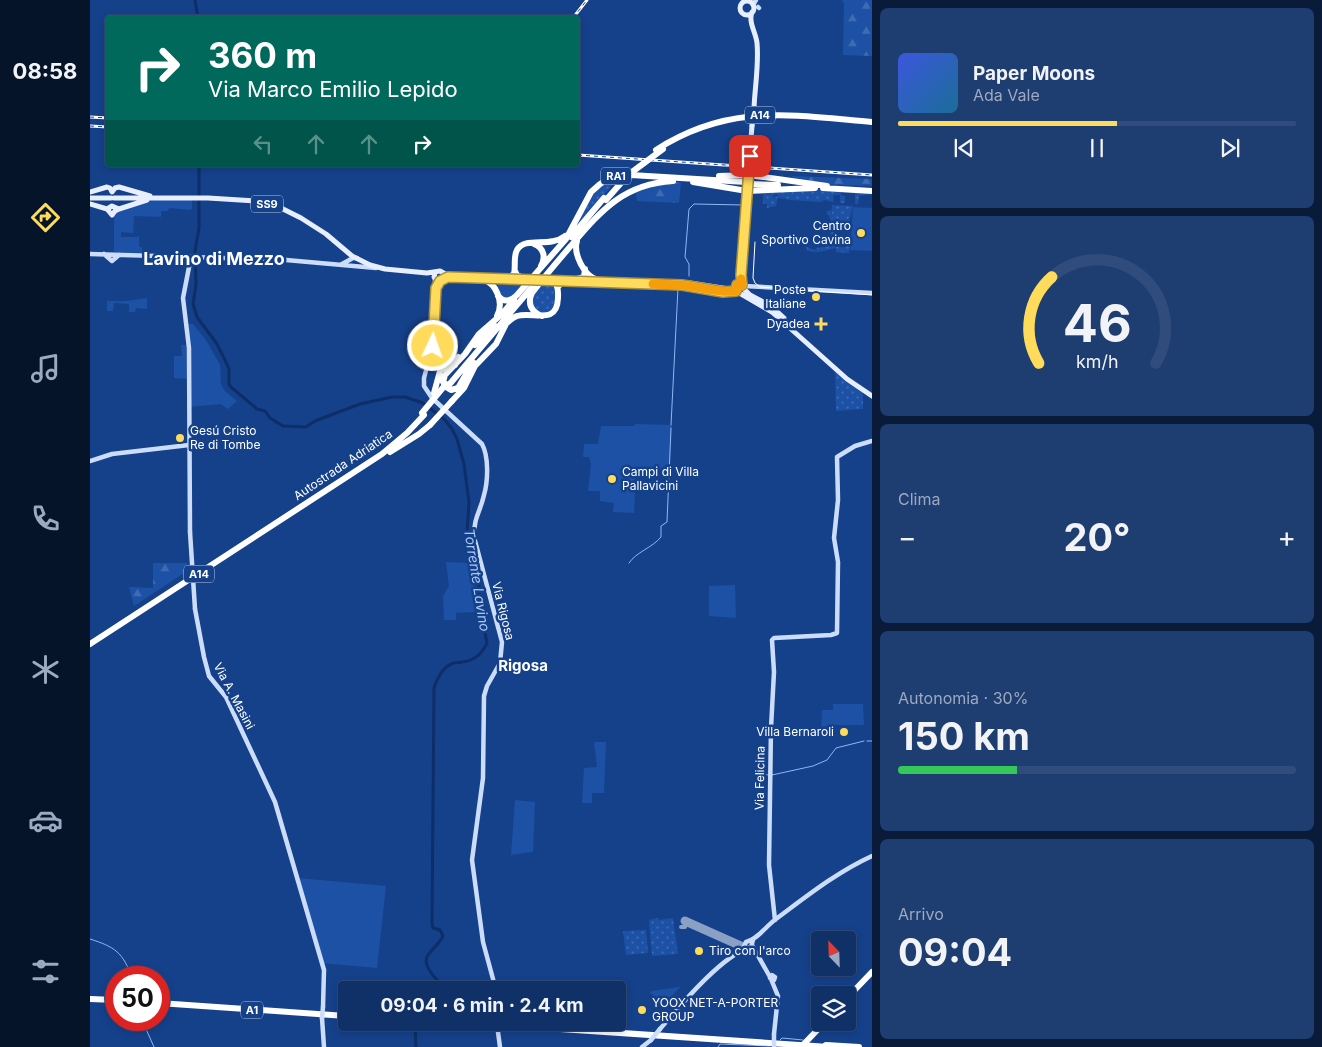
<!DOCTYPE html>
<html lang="it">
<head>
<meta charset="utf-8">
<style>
  :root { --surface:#103168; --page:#1e3d71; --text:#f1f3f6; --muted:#9ca9c0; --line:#304c7c; --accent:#ffdb5c }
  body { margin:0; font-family:Inter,sans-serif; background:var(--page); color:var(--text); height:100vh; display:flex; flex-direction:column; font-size:19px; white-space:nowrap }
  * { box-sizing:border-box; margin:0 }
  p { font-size:16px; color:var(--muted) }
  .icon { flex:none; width:28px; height:28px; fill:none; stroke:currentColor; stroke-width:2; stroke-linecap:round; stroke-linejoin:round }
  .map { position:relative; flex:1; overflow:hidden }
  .sheet { display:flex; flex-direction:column; gap:8px; padding:8px; background:#091b39; width:450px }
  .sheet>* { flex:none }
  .guide { position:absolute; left:15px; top:15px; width:475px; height:152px; border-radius:5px; box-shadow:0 2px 8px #0003,0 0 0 1px var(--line); background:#00695c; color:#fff; overflow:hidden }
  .needle { width:32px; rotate:337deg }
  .fabs { position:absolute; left:721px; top:931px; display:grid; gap:10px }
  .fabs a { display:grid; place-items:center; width:45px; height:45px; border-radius:5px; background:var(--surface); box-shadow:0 2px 8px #0003,0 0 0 1px var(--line); font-size:25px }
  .speed { position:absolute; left:15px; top:966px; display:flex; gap:10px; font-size:25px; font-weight:700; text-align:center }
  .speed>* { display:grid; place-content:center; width:65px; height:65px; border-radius:50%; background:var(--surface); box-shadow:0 2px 8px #0003,0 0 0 1px var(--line); line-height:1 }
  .speed .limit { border:8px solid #d22; background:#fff; color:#111 }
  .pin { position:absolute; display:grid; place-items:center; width:42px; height:42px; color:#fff; margin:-21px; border-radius:10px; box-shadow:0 2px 8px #0006 }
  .me { position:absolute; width:55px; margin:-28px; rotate:3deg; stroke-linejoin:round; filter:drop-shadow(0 0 4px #0008) }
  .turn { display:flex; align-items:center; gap:18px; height:105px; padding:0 20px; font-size:22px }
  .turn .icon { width:65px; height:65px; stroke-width:2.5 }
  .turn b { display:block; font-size:35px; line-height:42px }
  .lanes { display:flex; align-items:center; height:48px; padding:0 20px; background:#0003; justify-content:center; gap:25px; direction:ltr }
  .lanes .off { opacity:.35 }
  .big { font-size:38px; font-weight:700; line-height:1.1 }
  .sheet .card { flex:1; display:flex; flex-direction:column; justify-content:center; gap:8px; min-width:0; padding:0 18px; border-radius:8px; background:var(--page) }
  .sheet .dial { align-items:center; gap:0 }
  .dial svg { height:130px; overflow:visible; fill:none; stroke:var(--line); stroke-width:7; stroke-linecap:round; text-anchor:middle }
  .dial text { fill:var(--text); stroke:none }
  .song { display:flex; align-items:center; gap:15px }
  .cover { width:60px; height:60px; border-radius:8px; background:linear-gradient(135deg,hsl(230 70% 55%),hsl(200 70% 35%)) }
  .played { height:5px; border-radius:2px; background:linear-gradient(90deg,var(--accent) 55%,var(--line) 55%) }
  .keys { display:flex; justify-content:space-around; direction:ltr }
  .heat { display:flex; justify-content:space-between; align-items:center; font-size:28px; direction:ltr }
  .charge { height:8px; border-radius:4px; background:linear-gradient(90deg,#34c759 30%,var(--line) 0) }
  .trip { position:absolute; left:248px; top:981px; width:288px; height:50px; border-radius:5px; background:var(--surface); box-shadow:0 2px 8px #0003,0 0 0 1px var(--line); font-weight:700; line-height:50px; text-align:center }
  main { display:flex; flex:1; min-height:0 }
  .menu { display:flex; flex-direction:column; width:90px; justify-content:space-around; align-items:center; background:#06142a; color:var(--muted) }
  .menu .icon { width:35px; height:35px }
  .menu .selected { color:var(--accent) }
  .menu b { font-size:22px; color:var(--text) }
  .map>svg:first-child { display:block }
  .grass { fill:url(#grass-dots) }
  .forest { fill:url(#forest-firs) }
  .green { fill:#1d51a5 }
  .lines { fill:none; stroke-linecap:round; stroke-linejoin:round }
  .stream { stroke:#90b7f2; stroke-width:1 }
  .river { stroke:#0d2e68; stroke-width:3 }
  .taxiway { stroke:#8aa0c5; stroke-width:4 }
  .runway { stroke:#8aa0c5; stroke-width:9 }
  .secondary { stroke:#ccddfb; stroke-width:4.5 }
  .primary { stroke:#e6eeff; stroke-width:5 }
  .highway { stroke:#fff; stroke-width:6 }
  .tram { stroke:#fff; stroke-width:1 }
  .rail-casing { stroke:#fff; stroke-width:3 }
  .rail { stroke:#15418b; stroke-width:1; stroke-dasharray:4; stroke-linecap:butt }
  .secondary-bridge { stroke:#ccddfb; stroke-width:4.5 }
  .primary-bridge { stroke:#e6eeff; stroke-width:5 }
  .highway-bridge { stroke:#fff; stroke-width:6 }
  .route-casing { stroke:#a68e3c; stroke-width:12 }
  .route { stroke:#ffdb5c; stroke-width:9 }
  .slow { stroke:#f59e0b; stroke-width:9 }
  .poi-dot { fill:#ffdb5c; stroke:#15418b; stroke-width:2 }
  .labels { text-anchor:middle; stroke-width:5; stroke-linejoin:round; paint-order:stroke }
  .shield { fill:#15418b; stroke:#b9c6dc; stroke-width:1 }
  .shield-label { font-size:11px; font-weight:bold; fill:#fff }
  .poi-label { font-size:12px; fill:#fff; stroke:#15418b; text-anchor:end }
  .street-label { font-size:12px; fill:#fff; stroke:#15418b }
  .water-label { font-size:14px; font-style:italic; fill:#aac8f7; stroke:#15418b }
  .quarter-label { font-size:15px; font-weight:bold; fill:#fff; stroke:#15418b }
  .district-label { font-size:18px; font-weight:bold; fill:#fff; stroke:#15418b }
</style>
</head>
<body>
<main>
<nav class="menu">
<b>08:58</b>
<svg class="icon selected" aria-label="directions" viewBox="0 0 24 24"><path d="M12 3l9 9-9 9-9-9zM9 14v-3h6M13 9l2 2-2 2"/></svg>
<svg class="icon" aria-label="music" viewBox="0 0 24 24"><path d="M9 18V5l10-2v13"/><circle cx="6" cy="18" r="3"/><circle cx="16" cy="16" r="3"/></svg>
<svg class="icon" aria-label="phone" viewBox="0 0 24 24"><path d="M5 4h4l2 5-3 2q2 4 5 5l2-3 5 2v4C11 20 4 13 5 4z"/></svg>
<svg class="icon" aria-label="climate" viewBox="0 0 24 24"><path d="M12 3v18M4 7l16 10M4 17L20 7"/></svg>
<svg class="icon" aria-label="car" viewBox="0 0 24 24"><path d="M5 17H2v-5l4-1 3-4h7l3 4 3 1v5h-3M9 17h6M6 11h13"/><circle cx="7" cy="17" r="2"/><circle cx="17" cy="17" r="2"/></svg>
<svg class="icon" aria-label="filters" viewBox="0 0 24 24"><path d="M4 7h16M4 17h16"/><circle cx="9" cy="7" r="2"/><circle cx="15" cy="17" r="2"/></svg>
</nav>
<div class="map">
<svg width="782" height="1047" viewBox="0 0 782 1047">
  <defs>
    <pattern id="grass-dots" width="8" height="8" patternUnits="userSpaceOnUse" patternTransform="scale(1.25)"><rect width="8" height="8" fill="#1d51a5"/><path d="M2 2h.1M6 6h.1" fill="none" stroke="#3f6bb2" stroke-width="1.8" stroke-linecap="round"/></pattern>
    <pattern id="forest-firs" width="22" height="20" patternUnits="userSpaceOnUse" patternTransform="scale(1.25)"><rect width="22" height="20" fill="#1d51a5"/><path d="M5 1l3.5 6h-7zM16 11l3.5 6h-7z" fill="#3f6bb2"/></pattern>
  </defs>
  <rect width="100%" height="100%" fill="#15418b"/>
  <!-- grass -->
  <path class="grass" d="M 530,176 L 482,232 L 504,190 Z
    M 726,189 L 782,193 L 782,194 L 769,196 L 768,204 L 765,204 L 765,193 L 751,192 L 751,195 L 755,196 L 755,203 L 750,203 L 750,195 L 744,195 L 743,202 L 734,200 L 731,202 L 701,200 L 689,198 L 688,195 L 686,194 L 683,195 L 683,198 L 685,196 L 688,196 L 686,206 L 677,208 L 677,204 L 673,204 L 673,192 Z
    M 742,205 L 763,206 L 759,222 L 747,222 L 745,247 L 756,247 L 756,240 L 760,240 L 759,253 L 746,252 L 746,248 L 729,252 L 717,251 L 716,247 L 726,250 L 727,248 L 740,246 L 741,220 L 740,219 L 739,215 L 737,215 L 737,211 L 741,210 L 741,218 Z
    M 451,283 L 465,284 L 466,303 L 461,311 L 452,314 L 442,307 L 441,298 Z
    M 745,371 L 771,391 L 773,395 L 773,409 L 746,411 Z
    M 568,918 L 569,920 L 583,918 L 588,954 L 562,956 L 559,920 Z
    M 556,930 L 558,953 L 536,955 L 533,931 Z"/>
  <!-- forest -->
  <path class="forest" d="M 752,0 L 782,0 L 782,56 L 753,55 L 754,4 Z
    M 701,176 L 782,179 L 782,186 C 765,185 711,186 701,176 Z
    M 580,182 L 591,182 L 589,203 L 547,201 L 546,191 Z
    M 63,563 L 97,563 L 97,571 L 44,606 L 39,587 L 63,588 Z"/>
  <!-- green -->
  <path class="green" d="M 102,199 L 102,208 L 101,210 L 80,208 L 77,211 L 71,211 L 71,217 L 44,216 L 43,233 L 31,232 L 31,237 L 47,237 L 49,236 L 49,247 L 52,247 L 52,254 L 24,252 L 24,215 L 26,211 L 59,200 Z
    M 763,207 L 782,208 L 782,251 L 760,250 Z
    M 408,282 L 436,283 L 423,297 L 412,299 L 404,287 Z
    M 57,298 L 57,309 L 46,308 L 45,312 L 39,312 L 39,304 L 24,303 L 23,311 L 17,311 L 17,301 L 36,301 Z
    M 97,324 L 103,324 L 116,340 L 130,365 L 131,385 L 135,391 L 147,401 L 138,409 L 131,404 L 98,407 L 99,379 L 84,378 L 84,356 L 92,356 L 91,345 L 97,345 Z
    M 545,424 L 582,425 L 580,471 L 546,467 L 544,513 L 523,512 L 524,503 L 510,501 L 510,491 L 498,491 L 501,464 L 499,457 L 493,457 L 494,444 L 508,444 L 511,426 L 544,426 Z
    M 356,562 L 380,563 L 385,580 L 383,599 L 385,612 L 366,613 L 366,620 L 354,620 L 353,596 L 359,586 Z
    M 645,585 L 646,618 L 619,616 L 619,586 Z
    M 743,704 L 773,704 L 774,725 L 743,725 L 743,730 L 731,730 L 732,710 L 743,710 Z
    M 504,742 L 516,742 L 514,793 L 502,793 L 502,803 L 492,803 L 494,768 L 507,767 Z
    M 425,800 L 445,802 L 443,852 L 421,855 Z
    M 208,878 L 296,886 L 287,968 L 231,963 Z
    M 590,987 L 591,989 L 589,988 L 577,1001 L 578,1003 L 574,1003 L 576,1002 L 575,999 L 570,1000 L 570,1003 L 572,1003 L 570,1003 L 561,998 L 563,994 L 560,994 L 561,991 Z"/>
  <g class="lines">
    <!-- stream -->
    <path class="stream" d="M 599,276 L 599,264 L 595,257 L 599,209 L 604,204 L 653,205
      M 633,294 L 642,296
      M 581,425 L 588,288 L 602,289
      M 539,563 C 546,552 562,548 571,537 L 571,526 L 577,522 L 581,428
      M 777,741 L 782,741
      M 665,773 L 679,775
      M 682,775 L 723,766 L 737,760 L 746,748 L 774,741
      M 0,939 C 25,947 33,952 42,978
      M 52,1020 L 64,1047
      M 690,1040 L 692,1038 L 713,1040
      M 628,1047 L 630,1044 L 680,1046"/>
    <!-- river -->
    <path class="river" d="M 105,0 L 108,18
      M 109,165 L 109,228 L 105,251 L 106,284 L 103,304 L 107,317 L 127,344 L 134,358 L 139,369 L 139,384 L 141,387 L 167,409 L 175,411 L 180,418 L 193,426 L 216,427 L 225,421 L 270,404 L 302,397 L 315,397 L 333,403 L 354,419 L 362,429 L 367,439 L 374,464 L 379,502 L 377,534 L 389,580 L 389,604 L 397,643 C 392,654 384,661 372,662 C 369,663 366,662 364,663 C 353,666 347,679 344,688 L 342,923 L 343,928 L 350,930 L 353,936 C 349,944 343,948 338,955 C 330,966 350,982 356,990
      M 326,1022 L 325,1026 L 326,1047"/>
    <!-- taxiway -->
    <path class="taxiway" d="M 591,927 L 595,927 L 597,922"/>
    <!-- runway -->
    <path class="runway" d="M 595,921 L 651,946"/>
    <!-- secondary -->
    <path class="secondary" d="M 663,5 L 666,0
      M 668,7 L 669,8
      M 0,254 L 196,260 L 286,268
      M 14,254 L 22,261 L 29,255
      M 252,264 L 263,258 L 267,258
      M 345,279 L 344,341 L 334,378 L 334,386 L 342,398 L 392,444 C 399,457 398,481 394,495 C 390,513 384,516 384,537 L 412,642 L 410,663 L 397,686 L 394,696 L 393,778 L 382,860 L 393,942 L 406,990
      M 654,286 L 782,293
      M 0,461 L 22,454 L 99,445
      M 100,532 L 99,348 L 93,298 L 101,257
      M 105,609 L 114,657 L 119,676 L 136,697 L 185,802 L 234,970 L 233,1007
      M 685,920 L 679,865 L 681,728 L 684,672 L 682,640 L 684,638 L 741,635 L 747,633 L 748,562 L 744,538 L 748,500 L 747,457 L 765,446 L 782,441
      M 662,945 L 680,977
      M 653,949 L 656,942 C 668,939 676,926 686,919 C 717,896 747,872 782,856
      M 682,975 L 685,977 L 684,980 L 680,978 Z
      M 681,979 L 688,996 L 684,1034
      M 232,1018 L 234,1047
      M 570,1029 C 589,1007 633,954 661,947 L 663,940
      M 552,1047 L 561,1040"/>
    <!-- primary -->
    <path class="primary" d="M650 8a7 7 0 1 1 14 0a7 7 0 1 1-14 0Z
      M 662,12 C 658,22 666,33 667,43 C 669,64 665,86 664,108
      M 659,163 L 662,126
      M 0,192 L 17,187 L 20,188 L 22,192 L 25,188 L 29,187 L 60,196
      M 0,198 L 21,198
      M 24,198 L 118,198 L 166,201 L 193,209 L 211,218 L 236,234 L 262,256 L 280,265 L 295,269 L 337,273 L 350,271 L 357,275 L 414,277
      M 0,204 L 17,209 L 22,206 L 29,209 L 57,200
      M 17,209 L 22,215 L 25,211 L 29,209
      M 345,273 L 344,277 L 347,281 L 352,281 L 360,277
      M 455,278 L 479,279
      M 410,280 L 437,281
      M 475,282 L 596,285 L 633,292 L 646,291
      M 600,283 L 639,289 L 646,287
      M 649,285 L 651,275 L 658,189
      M 655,290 L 660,295 L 681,306 L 694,318
      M 646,291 L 682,312 L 757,379 L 782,396"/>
    <!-- highway -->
    <path class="highway" d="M 566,150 C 639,103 701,115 782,122
      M 629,176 L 659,175 L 737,186
      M 603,182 L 657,191 L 725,188
      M 659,184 L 688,185
      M 733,188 L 782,191
      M 481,237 L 514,198
      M 487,241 C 483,253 494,277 508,280
      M 444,244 C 454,248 456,257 451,266
      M 425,271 L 427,275 L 433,278
      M 411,277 L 421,276 L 424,274 C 426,266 423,257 427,250 C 435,236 460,248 475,236
      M 392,279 C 407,283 414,303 407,316
      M 487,279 L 494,277 L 495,269
      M 468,287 L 471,283 L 477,282
      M 408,296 C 414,303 421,301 427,295 L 476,239 L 501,192 L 510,184 L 520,178 L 541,175 L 656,182
      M 452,316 C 441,312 437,303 442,293 C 454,277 467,262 479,248 C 510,212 532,184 583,181
      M 417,323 C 420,320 423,317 427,316 C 443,311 467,326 468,298 C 468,293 469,288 465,283 L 460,281
      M 385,345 L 404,325
      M 383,362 L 368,388 L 361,390 L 356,387 L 353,382 L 355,375 L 375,354 L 389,334 L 412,314 L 424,300
      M 358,386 L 443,286
      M 344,393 L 350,371 L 368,357
      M 362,401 L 374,388 L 385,366 L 406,344 L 418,320
      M 300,452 L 329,434 L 340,425
      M 0,644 L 292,454 L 317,433 L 334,415
      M 758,997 L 782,972
      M 0,999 L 26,1000
      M 69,1003 L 256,1016
      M 368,1022 L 739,1047
      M 736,1045 L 769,1047"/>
    <!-- tram -->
    <path class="tram" d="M 665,242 L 663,278 L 665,283 L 670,287 L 782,295"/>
    <!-- rail casing -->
    <g class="rail-casing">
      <path id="rail" d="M 483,18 L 497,0
        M 0,117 L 18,118
        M 0,126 L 18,127
        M 488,155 L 782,175"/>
    </g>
    <!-- rail -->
    <use href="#rail" class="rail"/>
    <!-- secondary-bridge -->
    <path class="secondary-bridge" d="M 100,532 L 105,609
      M 232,1018 L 233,1007
      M 408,1022 L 408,1032 L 410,1047
      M 561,1040 L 570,1029
      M 684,1047 L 684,1034"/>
    <!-- primary-bridge -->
    <path class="primary-bridge" d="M 662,126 L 664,108
      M 659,172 L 659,163
      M 658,186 L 658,179
      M 439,278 L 455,278"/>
    <!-- highway-bridge -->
    <path class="highway-bridge" d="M 516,200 L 538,175 L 573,149
      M 361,366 L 365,365
      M 332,413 L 356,384
      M 340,425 L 362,401
      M 711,1047 L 735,1022"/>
  </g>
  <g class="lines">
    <!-- route casing -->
    <g class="route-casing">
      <path id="route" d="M 343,346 L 346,288 L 350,281 L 358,277 L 592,285 L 633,292 L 646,291 L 647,285 L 652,285 L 651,275 L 660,156"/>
    </g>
    <!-- route -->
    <use href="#route" class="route"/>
    <!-- slow -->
    <path class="slow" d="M 563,284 C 575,285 587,284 598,286 C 614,288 630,293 646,291 L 647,285 L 652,285 L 651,279"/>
  </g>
  <!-- markers -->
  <g class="poi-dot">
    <circle cx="771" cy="233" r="5"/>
    <circle cx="726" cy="297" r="5"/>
    <path d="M728.5 316.5h5v5h5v5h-5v5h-5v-5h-5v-5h5z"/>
    <circle cx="90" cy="438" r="5"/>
    <circle cx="522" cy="479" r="5"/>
    <circle cx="754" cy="732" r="5"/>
    <circle cx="609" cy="951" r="5"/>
    <circle cx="552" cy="1010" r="5"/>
  </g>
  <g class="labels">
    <!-- shield labels -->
    <g class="shield">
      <rect x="655" y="106.5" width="30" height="17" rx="4"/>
      <rect x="511" y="167.5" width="30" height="17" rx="4"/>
      <rect x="161" y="195.5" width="32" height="17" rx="4"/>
      <rect x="94" y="565.5" width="30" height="17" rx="4"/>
      <rect x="151" y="1001.5" width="22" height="17" rx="4"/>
    </g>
    <g class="shield-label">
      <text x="670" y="119">A14</text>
      <text x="526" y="180">RA1</text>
      <text x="177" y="208">SS9</text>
      <text x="109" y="578">A14</text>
      <text x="162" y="1014">A1</text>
    </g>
    <!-- poi labels -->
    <g class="poi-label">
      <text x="761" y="230">Centro<tspan x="761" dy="14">Sportivo Cavina</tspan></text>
      <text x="716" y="294">Poste<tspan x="716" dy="14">Italiane</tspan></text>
      <text x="720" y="328">Dyadea</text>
      <text x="100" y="435" text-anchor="start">Gesú Cristo<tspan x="100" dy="14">Re di Tombe</tspan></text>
      <text x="532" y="476" text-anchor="start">Campi di Villa<tspan x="532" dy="14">Pallavicini</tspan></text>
      <text x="744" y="736">Villa Bernaroli</text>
      <text x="619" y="955" text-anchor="start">Tiro con l'arco</text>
      <text x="562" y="1007" text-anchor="start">YOOX NET-A-PORTER<tspan x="562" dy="14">GROUP</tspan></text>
    </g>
    <!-- street labels -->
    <g class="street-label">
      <text transform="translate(253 465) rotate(-34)" y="4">Autostrada Adriatica</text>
      <text transform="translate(413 611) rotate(76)" y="4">Via Rigosa</text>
      <text transform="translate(144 696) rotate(62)" y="4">Via A. Masini</text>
      <text transform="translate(670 778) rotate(-89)" y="4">Via Felicina</text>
    </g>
    <!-- water labels -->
    <g class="water-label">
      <text transform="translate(387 580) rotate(81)" y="5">Torrente Lavino</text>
    </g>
    <!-- quarter labels -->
    <g class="quarter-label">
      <text x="433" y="671">Rigosa</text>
    </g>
    <!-- district labels -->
    <g class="district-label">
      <text x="124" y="265">Lavino di Mezzo</text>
    </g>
  </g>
</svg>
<div class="fabs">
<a><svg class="needle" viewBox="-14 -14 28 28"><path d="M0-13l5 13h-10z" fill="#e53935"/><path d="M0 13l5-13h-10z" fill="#9ca9c0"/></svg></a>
<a><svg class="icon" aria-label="layers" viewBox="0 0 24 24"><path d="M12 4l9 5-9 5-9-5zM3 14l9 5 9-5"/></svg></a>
</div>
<div class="speed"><div class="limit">50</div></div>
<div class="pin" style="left:660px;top:156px;background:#d93025"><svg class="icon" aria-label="arrive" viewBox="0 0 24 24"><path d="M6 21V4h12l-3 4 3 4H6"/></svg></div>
<svg class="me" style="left:343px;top:346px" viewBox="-20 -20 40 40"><circle r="17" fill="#ffdb5c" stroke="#fff" stroke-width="3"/><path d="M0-11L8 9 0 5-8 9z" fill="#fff"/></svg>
<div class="trip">09:04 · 6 min · 2.4 km</div>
<div class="guide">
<div class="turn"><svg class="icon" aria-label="right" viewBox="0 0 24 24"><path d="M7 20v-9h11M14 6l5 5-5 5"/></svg><div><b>360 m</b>Via Marco Emilio Lepido</div></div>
<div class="lanes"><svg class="icon off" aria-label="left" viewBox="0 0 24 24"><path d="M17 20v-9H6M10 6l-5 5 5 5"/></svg><svg class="icon off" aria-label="ahead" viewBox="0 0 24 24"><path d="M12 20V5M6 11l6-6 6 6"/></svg><svg class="icon off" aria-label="ahead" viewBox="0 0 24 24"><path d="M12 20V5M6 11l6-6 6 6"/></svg><svg class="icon" aria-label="right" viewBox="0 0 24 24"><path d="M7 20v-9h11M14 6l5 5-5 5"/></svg></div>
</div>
</div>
<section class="sheet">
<div class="card">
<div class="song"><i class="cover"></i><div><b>Paper Moons</b><p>Ada Vale</p></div></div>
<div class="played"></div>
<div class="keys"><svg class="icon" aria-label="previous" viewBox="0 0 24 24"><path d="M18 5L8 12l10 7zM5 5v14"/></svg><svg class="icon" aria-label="pause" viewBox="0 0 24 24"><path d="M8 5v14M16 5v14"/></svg><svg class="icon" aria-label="next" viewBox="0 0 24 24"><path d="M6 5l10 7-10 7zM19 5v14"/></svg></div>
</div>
<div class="card dial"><svg viewBox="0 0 100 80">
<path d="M14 69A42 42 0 1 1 86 69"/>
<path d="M14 69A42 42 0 0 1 22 16" stroke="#ffdb5c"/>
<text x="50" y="56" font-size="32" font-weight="700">46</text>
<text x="50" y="72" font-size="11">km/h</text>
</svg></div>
<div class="card"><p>Clima</p>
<div class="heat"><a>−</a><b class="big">20°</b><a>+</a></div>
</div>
<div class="card"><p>Autonomia · 30%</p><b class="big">150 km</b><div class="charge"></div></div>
<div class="card"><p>Arrivo</p><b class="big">09:04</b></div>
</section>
</main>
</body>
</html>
